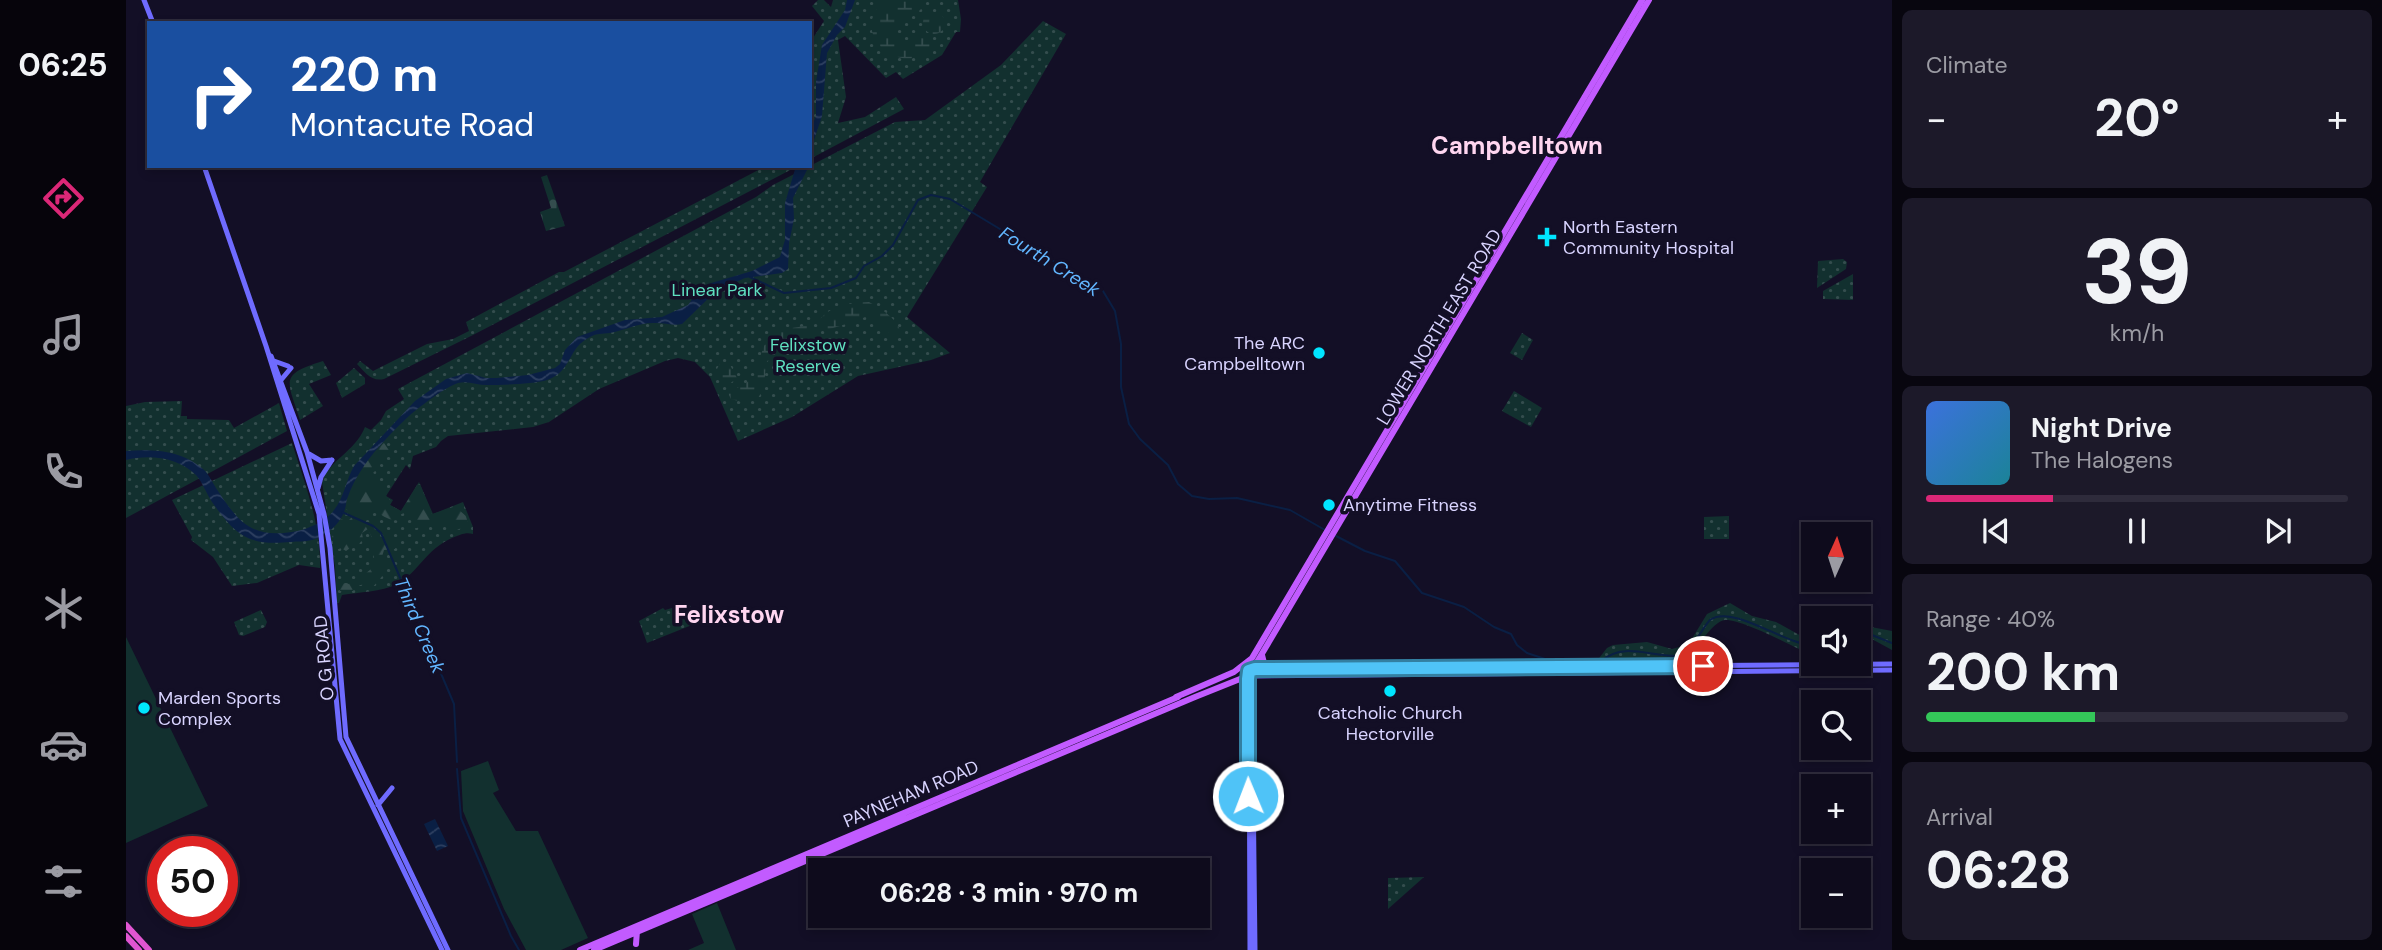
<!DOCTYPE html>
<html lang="en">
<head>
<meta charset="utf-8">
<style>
  :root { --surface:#0e0b1c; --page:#1c1929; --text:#f1f3f6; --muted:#9b9ba3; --line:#2e2b3b; --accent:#db2777 }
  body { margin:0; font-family:"DM Sans",sans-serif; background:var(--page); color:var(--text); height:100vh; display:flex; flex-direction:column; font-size:26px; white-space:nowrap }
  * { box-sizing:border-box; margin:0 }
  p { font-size:23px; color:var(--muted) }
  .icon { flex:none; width:38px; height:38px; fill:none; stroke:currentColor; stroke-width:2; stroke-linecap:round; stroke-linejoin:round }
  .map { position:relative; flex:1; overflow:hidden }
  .side { display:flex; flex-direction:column; gap:10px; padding:10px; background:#08060f; width:490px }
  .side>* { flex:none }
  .banner { position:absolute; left:21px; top:21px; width:665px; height:147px; border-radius:0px; box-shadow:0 4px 10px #0003,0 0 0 2px var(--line); background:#1a4fa0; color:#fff; overflow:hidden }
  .needle { width:46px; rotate:3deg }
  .tools { position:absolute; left:1675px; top:522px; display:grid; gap:14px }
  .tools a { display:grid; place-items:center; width:70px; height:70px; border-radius:0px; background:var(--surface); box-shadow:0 4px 10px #0003,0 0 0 2px var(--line); font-size:35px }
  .speed { position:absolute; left:21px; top:836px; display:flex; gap:14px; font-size:35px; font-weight:700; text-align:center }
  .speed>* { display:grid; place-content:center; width:91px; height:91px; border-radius:50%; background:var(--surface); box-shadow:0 4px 10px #0003,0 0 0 2px var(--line); line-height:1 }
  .speed .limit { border:10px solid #d22; background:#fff; color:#111 }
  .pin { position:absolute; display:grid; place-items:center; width:60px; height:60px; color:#fff; margin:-30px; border:4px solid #fff; border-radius:50%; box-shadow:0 2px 7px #0007 }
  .me { position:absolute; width:77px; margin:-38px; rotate:359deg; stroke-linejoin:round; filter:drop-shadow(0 0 5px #0008) }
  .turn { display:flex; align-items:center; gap:24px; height:147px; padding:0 28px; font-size:32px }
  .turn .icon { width:91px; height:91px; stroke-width:2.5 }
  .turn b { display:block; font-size:49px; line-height:60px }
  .big { font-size:52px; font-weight:700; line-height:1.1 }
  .side .card { flex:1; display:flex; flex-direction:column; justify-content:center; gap:10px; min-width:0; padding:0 24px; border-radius:10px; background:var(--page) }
  .side .dial { align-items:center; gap:0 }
  .dial b { font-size:91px; line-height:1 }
  .song { display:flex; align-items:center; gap:21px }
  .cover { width:84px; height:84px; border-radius:10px; background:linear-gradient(135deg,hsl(220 70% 55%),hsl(190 70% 35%)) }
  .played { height:7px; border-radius:4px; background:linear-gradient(90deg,var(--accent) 30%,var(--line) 30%) }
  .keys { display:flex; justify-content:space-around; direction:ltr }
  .heat { display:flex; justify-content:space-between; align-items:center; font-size:38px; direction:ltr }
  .charge { height:10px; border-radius:5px; background:linear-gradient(90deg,#34c759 40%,var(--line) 0) }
  .trip { position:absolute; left:682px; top:858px; width:402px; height:70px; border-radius:0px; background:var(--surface); box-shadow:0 4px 10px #0003,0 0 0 2px var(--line); font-weight:700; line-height:70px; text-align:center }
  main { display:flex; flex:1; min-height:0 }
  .tab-bar { display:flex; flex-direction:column; width:126px; justify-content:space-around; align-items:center; background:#06040b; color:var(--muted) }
  .tab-bar .icon { width:49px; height:49px }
  .tab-bar .active { color:var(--accent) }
  .tab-bar b { font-size:32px; color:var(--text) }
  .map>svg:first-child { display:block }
  .grass { fill:url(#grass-dots) }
  .forest { fill:url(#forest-firs) }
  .wetland { fill:url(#wetland-marsh) }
  .cemetery { fill:url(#cemetery-stones) }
  .garden { fill:#12302f }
  .water { fill:url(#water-waves) }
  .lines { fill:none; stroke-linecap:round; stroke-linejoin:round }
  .stream { stroke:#0a1f44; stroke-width:2 }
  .secondary { stroke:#6f6bff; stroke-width:5 }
  .primary { stroke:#c25bff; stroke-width:6 }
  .trunk { stroke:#e055d1; stroke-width:6 }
  .route-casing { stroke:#337fa1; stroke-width:18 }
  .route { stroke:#4fc3f7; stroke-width:12 }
  .poi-dot { fill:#00e5ff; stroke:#130f26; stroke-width:2.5 }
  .labels { text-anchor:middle; stroke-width:7; stroke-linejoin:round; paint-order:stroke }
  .poi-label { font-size:18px; fill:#d9d4ff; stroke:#130f26; text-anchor:start }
  .park-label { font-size:18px; fill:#5fe0c0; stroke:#130f26 }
  .street-label { font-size:18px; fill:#d9d4ff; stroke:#130f26 }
  .water-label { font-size:19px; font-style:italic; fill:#62b6ff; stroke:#130f26 }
  .district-label { font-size:24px; font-weight:bold; fill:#ffd6f0; stroke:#130f26 }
</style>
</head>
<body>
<main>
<nav class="tab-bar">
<b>06:25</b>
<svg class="icon active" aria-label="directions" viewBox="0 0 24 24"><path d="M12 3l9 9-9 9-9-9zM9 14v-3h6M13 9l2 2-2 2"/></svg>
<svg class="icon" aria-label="music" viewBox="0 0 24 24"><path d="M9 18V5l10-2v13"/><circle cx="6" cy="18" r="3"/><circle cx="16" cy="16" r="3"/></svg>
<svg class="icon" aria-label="phone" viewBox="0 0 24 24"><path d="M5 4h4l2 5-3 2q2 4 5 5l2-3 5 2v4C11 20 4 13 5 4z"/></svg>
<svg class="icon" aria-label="climate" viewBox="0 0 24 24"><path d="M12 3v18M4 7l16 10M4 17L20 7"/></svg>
<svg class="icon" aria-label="car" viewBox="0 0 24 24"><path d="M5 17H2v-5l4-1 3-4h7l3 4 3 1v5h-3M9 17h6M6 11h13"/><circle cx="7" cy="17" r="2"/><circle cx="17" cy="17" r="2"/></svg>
<svg class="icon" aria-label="filters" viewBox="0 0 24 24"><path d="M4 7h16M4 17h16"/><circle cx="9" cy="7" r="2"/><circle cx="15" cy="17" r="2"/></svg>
</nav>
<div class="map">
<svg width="1766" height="950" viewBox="0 0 1766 950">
  <defs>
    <pattern id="grass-dots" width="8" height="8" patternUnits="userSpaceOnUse" patternTransform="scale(1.75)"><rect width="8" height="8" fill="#12302f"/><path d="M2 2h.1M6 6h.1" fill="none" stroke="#344d4e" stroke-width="1.8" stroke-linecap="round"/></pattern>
    <pattern id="forest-firs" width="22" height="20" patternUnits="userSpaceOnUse" patternTransform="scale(1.75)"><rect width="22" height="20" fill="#12302f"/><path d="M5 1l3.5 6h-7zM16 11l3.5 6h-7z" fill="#344d4e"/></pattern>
    <pattern id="wetland-marsh" width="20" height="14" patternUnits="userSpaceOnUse" patternTransform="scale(1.75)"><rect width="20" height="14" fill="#12302f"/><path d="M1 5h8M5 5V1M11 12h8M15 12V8" fill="none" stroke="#344d4e"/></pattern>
    <pattern id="cemetery-stones" width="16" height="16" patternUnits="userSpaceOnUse" patternTransform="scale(1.75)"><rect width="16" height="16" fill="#12302f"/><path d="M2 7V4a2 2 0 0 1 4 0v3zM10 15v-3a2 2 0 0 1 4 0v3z" fill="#344d4e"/></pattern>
    <pattern id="water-waves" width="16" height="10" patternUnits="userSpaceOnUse" patternTransform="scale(1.75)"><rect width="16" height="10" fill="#0a1f44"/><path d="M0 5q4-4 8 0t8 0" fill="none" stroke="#2d3f60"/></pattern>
  </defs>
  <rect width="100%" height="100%" fill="#130f26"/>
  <!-- grass -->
  <path class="grass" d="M 692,0 L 698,0 L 705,7 L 707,0 L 832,0 L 835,19 L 834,32 L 830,32 L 816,55 L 777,79 L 770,72 L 760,78 L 719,36 L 712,40 L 720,97 L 712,123 L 739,117 L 770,97 L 778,109 L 684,159 L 687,38 L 698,21 L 686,6 Z
    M 917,21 L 940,34 L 854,182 L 861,187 L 781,317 L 824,353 L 805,360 L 732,376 L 666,417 L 612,441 L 584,377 L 569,362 L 552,358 L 539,361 L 473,389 L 423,422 L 407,427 L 322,436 L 315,441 L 310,447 L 287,456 L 284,469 L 280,465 L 260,496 L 267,500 L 264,505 L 275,511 L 293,482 L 307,514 L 337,502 L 347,527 L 347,534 C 339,532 334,535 326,538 C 300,549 292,573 271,584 C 255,592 233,592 216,595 L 213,603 L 211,603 L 209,567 L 196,482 C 203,460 229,452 239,427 L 245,430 L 255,420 L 260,411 L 278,399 L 272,389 L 630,197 L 647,185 L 769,122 L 799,120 L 875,65 Z
    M 640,166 L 672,166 L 345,336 L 258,379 C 245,382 239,372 231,364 L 234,361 L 247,371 L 301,344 L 327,339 L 343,331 L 340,322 L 433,272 L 438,272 Z
    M 1717,259 L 1721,262 L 1720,269 L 1691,288 L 1692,261 Z
    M 1727,274 L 1727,300 L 1697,299 L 1697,291 Z
    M 1396,333 L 1407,340 L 1396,360 L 1384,353 Z
    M 197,361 L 205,375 L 183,384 L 197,406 L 174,420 C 161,379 153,375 197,361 Z
    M 228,368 L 239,378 L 239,384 L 216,398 L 210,383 Z
    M 1388,391 L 1416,408 L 1405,427 L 1376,411 Z
    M 56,401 L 55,416 L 61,416 L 61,419 L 103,420 L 108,428 L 153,403 L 161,431 L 0,518 L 0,406 L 19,402 Z
    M 166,443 C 179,484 195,524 194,568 L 173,565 L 131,583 L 106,586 L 87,557 L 65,540 L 66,537 L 46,500 Z
    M 1603,516 L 1603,539 L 1578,539 L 1578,517 Z
    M 563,603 L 571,623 L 521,643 L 513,621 L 537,608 L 539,610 Z
    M 1604,603 L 1626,616 L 1650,622 L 1677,637 L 1687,636 L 1687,648 L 1675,650 C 1661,643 1614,619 1599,620 C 1587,621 1568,650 1565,661 L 1529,661 L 1521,659 L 1518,662 L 1470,662 L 1481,648 L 1487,645 L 1521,642 L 1546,649 L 1553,647 L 1567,637 L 1581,614 Z
    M 135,610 L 141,622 L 139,627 L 117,636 L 113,635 L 108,622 Z
    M 1745,627 L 1766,631 L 1766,650 L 1744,638 L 1733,640 L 1733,631 Z
    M 1298,877 L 1262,909 L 1262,878 Z"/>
  <!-- forest -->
  <path class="forest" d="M 258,443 L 264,452 L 253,462 L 255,469 L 251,469 L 247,473 L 250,475 L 252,490 L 262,490 L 260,496 L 265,501 L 264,505 L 275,511 L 291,485 L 294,484 L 306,514 L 333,505 L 333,510 L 340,516 L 343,528 L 338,527 L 326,532 L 324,527 L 327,524 L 321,525 L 316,523 L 313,526 L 308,524 L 308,520 L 301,524 L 303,528 L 301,531 L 299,531 L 296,523 L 295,527 L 286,529 L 283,524 L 287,522 L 283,518 L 283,510 L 274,515 L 274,520 C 262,522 257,514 246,511 L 241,517 L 237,518 L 219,509 C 220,487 241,456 258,443 Z
    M 226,517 L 235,522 L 243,522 L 257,540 L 268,538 L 271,542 L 269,549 L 258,550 L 255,560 L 260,561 L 263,564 L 257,568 L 258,574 L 246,588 L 244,583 L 230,586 L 227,591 L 214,591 L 213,584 L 220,583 L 220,585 L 234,579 L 238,580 L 239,574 L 245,569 L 245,564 L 249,561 L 247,554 L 250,547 L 245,544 L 247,540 L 242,529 L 236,533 L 237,539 L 233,544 L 225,540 L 227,546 L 220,551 L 215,548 L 208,551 L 206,536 L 214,528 L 211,523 L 213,519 L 222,521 Z"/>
  <!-- wetland -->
  <path class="wetland" d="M 761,0 L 796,0 L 797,7 L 789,15 L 771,23 L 769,34 C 776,45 783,45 791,34 L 804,38 L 806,44 C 803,48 800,54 795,56 C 760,69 724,25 761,0 Z
    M797 23a11 11 0 1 1 22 0a11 11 0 1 1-22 0Z
    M 743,302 C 754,308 774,320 775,335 L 772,337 L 765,335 L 745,316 C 729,318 707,332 694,329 L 692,322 C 704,305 723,303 743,302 Z
    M 680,325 L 686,329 L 686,334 L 659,345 L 648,352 L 640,363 L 638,388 L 632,398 L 620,403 L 605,399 L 602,393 L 627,379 C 635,363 634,339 653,330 C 661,327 670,329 680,325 Z
    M 594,363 L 604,365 L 611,378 L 601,386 L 591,369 Z"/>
  <!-- cemetery -->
  <path class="cemetery" d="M 421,175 L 439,226 L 420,231 L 414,212 L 425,208 L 415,177 Z"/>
  <!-- garden -->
  <path class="garden" d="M 0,637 L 82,806 L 0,843 Z
    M 362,761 L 373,790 L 367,793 L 390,831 L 412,831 L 462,938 L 435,950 L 400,950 L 378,909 L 337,811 L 335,771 Z
    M 591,903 L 610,950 L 562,950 L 578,943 L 566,914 Z"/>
  <!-- water -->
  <path class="water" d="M 721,0 L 729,0 L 719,27 L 711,35 L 701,53 L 696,116 L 684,152 L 684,132 L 690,116 L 690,82 L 696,45 L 719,10 Z
    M 670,166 L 683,166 L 667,198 L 668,219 L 663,243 L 662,269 L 656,273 L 619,278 L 590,291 L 556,324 C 547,326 540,323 530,323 C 513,322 500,330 484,333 C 476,334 471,333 464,337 C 441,348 447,371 421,380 C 408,384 378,385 363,385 C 353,386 342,380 332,383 C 319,387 295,406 284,415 C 268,430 250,448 238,466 C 231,476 225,487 221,499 C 220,502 220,506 219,509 C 215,524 200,536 186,540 C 179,542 171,541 165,542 C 122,546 110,536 86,502 C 80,493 77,483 70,475 C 52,457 23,454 0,460 L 0,451 C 27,449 55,450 77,469 C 83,474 87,484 92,491 C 113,523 126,538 166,532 C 180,530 200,522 208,510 C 218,498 220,480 228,466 L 289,401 L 320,379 L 341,373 L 360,378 L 370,378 L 402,375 L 429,368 L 434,364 L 439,350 L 451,337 L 499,320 L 536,317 L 562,305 L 573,290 L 582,284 L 626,271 L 654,257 L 659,240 L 659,203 Z
    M 309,819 L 322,846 L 311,851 L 298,824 Z"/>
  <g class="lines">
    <!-- stream -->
    <path class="stream" d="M 624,277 L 658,293 L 705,288 L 730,278 L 738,266 L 756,256 L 767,245 L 792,200 L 805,195 L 824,199 L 977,291 L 989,311 L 995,344 L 995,387 L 1003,424 L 1014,439 L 1042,465 L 1052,484 L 1066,496 L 1083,499 L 1111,498 L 1164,510 L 1199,530
      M 216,512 L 247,526 L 255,533 L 328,704 L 331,762
      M 1210,536 L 1239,551 L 1269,561 L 1296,593 L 1338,607 L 1368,627 L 1385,634 L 1391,645 L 1401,653 L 1428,662
      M 1732,637 L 1746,635 L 1766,643
      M 1477,660 C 1497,642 1526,657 1551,656 C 1558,650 1566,645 1571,638 C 1576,632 1579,625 1584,620 C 1607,604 1659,645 1687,645
      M 331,769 L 335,818 L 385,936 L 393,950"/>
    <!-- secondary -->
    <path class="secondary" d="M 18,0 L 27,23
      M 78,166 L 140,346 L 193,514 L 214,739 L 316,950
      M 145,356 L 181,452 L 198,514 L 204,548 L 220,737 L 322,950
      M 148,361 L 162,366
      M 155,380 L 165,368
      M 183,454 L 195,461 L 206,460
      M 192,488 L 195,477 L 206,460
      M 1123,671 L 1133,669 L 1766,664
      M 1123,676 L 1124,950
      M 252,805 L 266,788
      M 1129,950 L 1127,778 L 1128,676 L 1766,670"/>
    <!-- primary -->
    <path class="primary" d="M 1136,655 L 1138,663 L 1145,669
      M 1050,697 L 1108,672 L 1126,658 L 1516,0
      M 510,944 L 511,931
      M 454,950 L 1052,697
      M 468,950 L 1069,697 L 1119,677 L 1128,676 L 1131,662 L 1153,625 L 1523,0"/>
    <!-- trunk -->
    <path class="trunk" d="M 0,925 L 23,950
      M 0,936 L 13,950"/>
  </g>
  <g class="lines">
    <!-- route casing -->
    <g class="route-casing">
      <path id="route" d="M 1122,796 L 1122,679 L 1123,671 L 1129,669 L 1577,666"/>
    </g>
    <!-- route -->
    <use href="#route" class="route"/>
  </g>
  <!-- markers -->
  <g class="poi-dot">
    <path d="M1417.5 226.5h7v7h7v7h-7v7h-7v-7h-7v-7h7z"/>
    <circle cx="1193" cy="353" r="7"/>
    <circle cx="1203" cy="505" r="7"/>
    <circle cx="1264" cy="691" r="7"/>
    <circle cx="18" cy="708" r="7"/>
  </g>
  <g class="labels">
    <!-- poi labels -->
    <g class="poi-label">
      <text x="1437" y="233">North Eastern<tspan x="1437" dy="21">Community Hospital</tspan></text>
      <text x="1179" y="349" text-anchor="end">The ARC<tspan x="1179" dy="21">Campbelltown</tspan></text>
      <text x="1217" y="511">Anytime Fitness</text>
      <text x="32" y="704">Marden Sports<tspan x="32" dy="21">Complex</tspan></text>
      <text x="1264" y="719" text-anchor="middle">Catcholic Church<tspan x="1264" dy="21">Hectorville</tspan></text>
    </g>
    <!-- park labels -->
    <g class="park-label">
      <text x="591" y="296">Linear Park</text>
      <text x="682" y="351">Felixstow<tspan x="682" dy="21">Reserve</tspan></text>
    </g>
    <!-- street labels -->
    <g class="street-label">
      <text transform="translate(1313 327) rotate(-59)" y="6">LOWER NORTH EAST ROAD</text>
      <text transform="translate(198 658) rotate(-95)" y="6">O G ROAD</text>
      <text transform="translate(785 794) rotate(-23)" y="6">PAYNEHAM ROAD</text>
    </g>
    <!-- water labels -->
    <g class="water-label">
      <text transform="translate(924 261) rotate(32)" y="7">Fourth Creek</text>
      <text transform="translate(294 625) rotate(67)" y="7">Third Creek</text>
    </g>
    <!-- district labels -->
    <g class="district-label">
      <text x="1391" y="154">Campbelltown</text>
      <text x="603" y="623">Felixstow</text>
    </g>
  </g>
</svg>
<div class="tools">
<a><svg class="needle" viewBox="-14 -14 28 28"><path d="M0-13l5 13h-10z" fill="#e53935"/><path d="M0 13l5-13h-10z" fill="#9b9ba3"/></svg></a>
<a><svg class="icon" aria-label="sound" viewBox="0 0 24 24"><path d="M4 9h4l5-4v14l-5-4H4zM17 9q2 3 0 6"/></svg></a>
<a><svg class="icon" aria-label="search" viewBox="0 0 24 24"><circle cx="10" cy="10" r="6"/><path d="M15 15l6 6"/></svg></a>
<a>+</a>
<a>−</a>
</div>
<div class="speed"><div class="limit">50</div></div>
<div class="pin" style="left:1577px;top:666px;background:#d93025"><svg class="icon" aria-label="arrive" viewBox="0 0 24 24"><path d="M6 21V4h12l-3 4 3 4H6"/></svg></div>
<svg class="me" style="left:1122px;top:796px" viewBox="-20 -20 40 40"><circle r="17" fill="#4fc3f7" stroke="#fff" stroke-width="3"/><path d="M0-11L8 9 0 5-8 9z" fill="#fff"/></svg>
<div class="trip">06:28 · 3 min · 970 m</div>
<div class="banner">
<div class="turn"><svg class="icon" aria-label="right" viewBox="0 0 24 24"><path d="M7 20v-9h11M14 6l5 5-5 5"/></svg><div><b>220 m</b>Montacute Road</div></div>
</div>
</div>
<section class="side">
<div class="card"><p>Climate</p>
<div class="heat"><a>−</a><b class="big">20°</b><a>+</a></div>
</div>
<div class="card dial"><b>39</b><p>km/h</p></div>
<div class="card">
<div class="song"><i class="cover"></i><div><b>Night Drive</b><p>The Halogens</p></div></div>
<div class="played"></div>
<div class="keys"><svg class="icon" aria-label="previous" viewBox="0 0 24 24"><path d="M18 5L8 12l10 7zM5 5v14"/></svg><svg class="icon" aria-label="pause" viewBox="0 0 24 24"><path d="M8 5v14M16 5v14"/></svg><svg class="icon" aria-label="next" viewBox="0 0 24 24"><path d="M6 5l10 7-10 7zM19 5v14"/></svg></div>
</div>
<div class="card"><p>Range · 40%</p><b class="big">200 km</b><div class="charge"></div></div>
<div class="card"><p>Arrival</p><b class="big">06:28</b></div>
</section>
</main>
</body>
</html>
